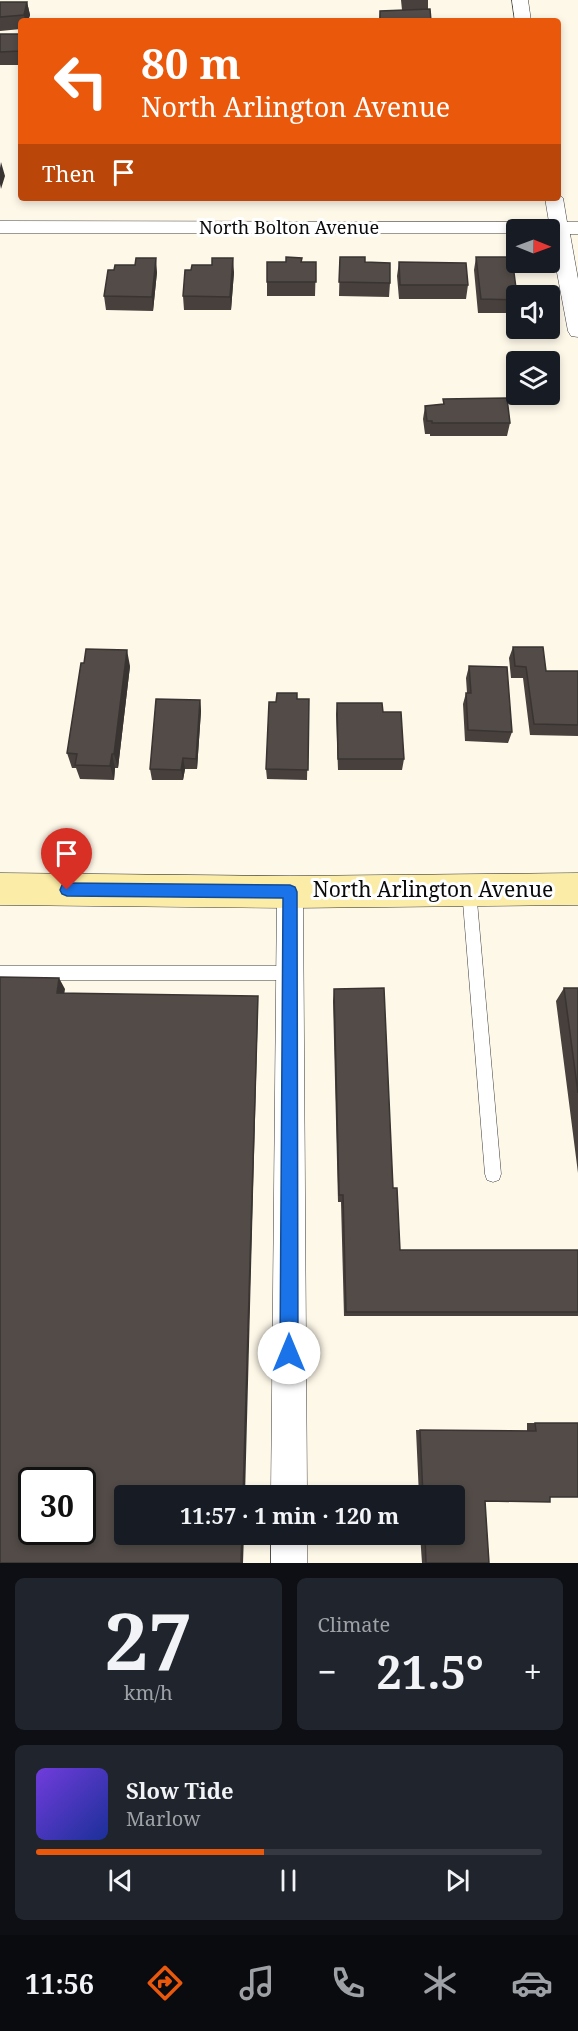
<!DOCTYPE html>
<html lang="en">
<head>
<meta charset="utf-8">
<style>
  :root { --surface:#171b24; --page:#20242c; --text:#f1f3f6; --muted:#9ea1a6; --line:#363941; --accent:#ea580c }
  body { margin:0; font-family:"Noto Serif",serif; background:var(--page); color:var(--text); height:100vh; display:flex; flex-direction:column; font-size:22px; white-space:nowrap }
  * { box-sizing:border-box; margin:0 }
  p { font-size:20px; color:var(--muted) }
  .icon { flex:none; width:33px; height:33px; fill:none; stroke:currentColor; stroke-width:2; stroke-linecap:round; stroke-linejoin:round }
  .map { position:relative; height:1563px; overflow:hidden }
  .sheet { display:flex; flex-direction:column; gap:15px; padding:15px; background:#0d0f14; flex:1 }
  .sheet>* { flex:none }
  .hud { position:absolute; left:18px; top:18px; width:543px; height:183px; border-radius:6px; box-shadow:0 3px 9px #0003; background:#ea580c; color:#fff; overflow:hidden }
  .needle { width:39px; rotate:91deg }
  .fabs { position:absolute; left:506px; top:219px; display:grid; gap:12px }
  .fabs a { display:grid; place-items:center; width:54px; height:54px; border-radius:6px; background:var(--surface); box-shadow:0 3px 9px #0003; font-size:30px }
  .speed { position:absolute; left:18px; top:1467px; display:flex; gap:12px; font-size:30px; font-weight:700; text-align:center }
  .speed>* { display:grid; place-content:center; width:78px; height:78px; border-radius:50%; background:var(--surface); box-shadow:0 3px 9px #0003; line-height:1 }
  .speed .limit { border:3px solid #111; border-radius:9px; background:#fff; color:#111 }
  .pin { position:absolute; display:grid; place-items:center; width:51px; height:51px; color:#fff; margin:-62px -26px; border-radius:50% 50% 50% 0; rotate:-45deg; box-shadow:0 0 6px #0007 }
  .pin .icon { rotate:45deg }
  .me { position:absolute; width:66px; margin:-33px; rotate:0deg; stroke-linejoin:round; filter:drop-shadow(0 0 4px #0008) }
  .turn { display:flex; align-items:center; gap:21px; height:126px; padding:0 24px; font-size:27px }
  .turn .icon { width:78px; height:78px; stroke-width:2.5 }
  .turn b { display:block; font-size:42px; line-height:51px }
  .then { display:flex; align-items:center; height:57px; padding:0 24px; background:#0003; gap:12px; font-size:22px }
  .big { font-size:45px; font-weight:700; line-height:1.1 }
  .sheet .card { flex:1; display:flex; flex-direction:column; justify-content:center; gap:9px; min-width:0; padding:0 21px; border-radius:9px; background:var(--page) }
  .sheet .dial { align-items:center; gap:0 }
  .dial b { font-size:78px; line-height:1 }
  .song { display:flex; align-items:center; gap:18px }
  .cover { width:72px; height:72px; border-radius:9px; background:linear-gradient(135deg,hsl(260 70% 55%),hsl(230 70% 35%)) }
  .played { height:6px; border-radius:3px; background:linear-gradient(90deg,var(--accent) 45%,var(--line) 45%) }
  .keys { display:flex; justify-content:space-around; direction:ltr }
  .heat { display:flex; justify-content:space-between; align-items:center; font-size:33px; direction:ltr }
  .sheet .tiles { flex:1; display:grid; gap:15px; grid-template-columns:1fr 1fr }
  .card:last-child { grid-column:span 2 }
  .trip { position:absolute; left:114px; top:1485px; width:351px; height:60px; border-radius:6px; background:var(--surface); box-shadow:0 3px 9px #0003; font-weight:700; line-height:60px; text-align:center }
  .tabs { display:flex; height:96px; justify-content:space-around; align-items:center; background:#090b0e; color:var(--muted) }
  .tabs .icon { width:42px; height:42px }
  .tabs .current { color:var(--accent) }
  .tabs b { font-size:27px; color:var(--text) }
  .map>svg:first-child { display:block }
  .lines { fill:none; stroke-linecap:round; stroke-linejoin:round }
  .service-casing { stroke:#3d3d3d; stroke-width:1 }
  .minor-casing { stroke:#3d3d3d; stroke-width:1 }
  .secondary-casing { stroke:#2c2c2c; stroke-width:1 }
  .service { fill:#fff; fill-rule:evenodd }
  .minor { fill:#fff; fill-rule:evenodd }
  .secondary { fill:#fbeca7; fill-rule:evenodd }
  .wall { fill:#47403d }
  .shaded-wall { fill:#393432 }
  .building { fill:#524b47; stroke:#393432; stroke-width:1.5; fill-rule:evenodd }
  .route { fill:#1a73e8; stroke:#114b97; stroke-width:1.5 }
  .labels { text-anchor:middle; stroke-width:6; stroke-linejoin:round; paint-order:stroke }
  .far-street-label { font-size:18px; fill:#0a0a0a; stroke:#fff }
  .street-label { font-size:21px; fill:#0a0a0a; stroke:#fff }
</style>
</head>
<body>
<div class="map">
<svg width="578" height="1563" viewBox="0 0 578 1563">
  <rect width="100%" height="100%" fill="#fef8e9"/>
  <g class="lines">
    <!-- service casing -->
    <g class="service-casing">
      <path id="service" d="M 469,883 L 474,885 L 476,890 L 501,1174 L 499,1180 L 493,1182 L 487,1180 L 485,1174 L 462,890 L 464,885 Z
        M 0,966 L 290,966 L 295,968 L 297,973 L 295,978 L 290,980 L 0,980 Z"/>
    </g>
    <!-- minor casing -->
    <g class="minor-casing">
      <path id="minor" d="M 512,0 L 528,0 L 531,21 L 515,21 Z
        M 558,194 L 563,198 L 567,222 L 578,222 L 578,234 L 570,234 L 578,279 L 578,337 L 571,336 L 568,331 L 549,230 L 516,230 L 516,233 L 0,233 L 0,221 L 549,222 L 545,198 L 558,198 Z
        M 290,880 L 300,883 L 303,892 L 307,1496 L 271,1496 L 277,892 L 280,883 Z
        M 271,1534 L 307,1534 L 307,1563 L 271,1563 Z"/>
    </g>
    <!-- secondary casing -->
    <g class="secondary-casing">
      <path id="secondary" d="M 0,873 L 290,876 L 578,873 L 578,905 L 290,908 L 0,905 Z"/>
    </g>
    <!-- service -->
    <use href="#service" class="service"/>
    <!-- minor -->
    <use href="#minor" class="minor"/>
    <!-- secondary -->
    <use href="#secondary" class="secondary"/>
  </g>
  <!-- wall -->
  <path class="wall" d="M 401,0 L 428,0 L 428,9 L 431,21 L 379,21 L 380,11 L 402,10 Z
    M 0,2 L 27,2 L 30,15 L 28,21 L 21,21 L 21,29 L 0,31 Z
    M 0,34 L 21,34 L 21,65 L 0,65 Z
    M 340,257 L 365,262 L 390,283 L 389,297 L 339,296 Z
    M 476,257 L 516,296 L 515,313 L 478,313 L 474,270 Z
    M 301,262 L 316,262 L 315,296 L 267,296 L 267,282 Z
    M 399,262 L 468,285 L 466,299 L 399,299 L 397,276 Z
    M 157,272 L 153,311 L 106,310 L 104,296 Z
    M 234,272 L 231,310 L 184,310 L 183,296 Z
    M 443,399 L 510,423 L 507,436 L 430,436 L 430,434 L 425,434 L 423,419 L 425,406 L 443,404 Z
    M 513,647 L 546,671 L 578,671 L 578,736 L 530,735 L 523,678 L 511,678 L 509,658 Z
    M 130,666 L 118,768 L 115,768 L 114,780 L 80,779 L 76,768 L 72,768 L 67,753 Z
    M 469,666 L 512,732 L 508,743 L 465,741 L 463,704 L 466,693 L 467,693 L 466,678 Z
    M 297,699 L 309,699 L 307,780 L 267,779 L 266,769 L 276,702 Z
    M 200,700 L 201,711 L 197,769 L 185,769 L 183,780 L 152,780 L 150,769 Z
    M 337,703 L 383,712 L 404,759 L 402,770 L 338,770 L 336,714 Z
    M 564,988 L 578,988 L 578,1173 L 556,1001 Z
    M 334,989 L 393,1188 L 400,1250 L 578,1250 L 578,1316 L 344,1316 L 341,1202 L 338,1202 L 333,1001 Z
    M 527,1423 L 578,1423 L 550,1497 L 485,1501 L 489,1563 L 422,1563 L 420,1534 L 454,1534 L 454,1496 L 419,1496 L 416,1430 L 527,1431 Z"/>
  <!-- shaded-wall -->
  <path class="shaded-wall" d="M 27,2 L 30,15 L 28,21 L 25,21 L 24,15 Z
    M 1,162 L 5,176 L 1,189 L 0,184 L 0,168 Z
    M 156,258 L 157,272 L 153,311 L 152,297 Z
    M 233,258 L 234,272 L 231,310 L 230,297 Z
    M 127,650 L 130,666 L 118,768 L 114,754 Z
    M 200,700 L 201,711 L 197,769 L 196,759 Z
    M 112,754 L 115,768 L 114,780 L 110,766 Z
    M 183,758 L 185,769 L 183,780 L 181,770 Z
    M 59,978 L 65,989 L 63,1003 L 57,993 Z
    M 258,996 L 258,1006 L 245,1496 L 243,1496 Z
    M 242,1534 L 244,1534 L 243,1563 L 241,1563 Z"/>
  <!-- building -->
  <path class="building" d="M 0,2 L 27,2 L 24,15 L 0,17 Z
    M 430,9 L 431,21 L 380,21 L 380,11 Z
    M 0,34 L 21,34 L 21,47 L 20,51 L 0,52 Z
    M 286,257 L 302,258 L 301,262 L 316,262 L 316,282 L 267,282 L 267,262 L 286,262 Z
    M 340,257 L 365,257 L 365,262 L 390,263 L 390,283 L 339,282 Z
    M 476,257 L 512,257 L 517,296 L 516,296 L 516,300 L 481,299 Z
    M 136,258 L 156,258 L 152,297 L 104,296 L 108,270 L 114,270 L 115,265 L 135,265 Z
    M 212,258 L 233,258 L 230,297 L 183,296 L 185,270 L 191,270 L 192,265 L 212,265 Z
    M 399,262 L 466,263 L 468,285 L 400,285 Z
    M 507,398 L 510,423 L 432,423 L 432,421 L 427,421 L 425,406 L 444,404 L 443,399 Z
    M 513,647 L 543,647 L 546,671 L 578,671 L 578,725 L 534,724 L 526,667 L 515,666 Z
    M 86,649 L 127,650 L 114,754 L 112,754 L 110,766 L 75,765 L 77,754 L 67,753 L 81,663 L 84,663 Z
    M 469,666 L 507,667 L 512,732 L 468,730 L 466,693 L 471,693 Z
    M 277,693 L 297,693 L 297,699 L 309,699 L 308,770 L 266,769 L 269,702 L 276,702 Z
    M 156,699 L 200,700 L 196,759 L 183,758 L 181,770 L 150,769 Z
    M 337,703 L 382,703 L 383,712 L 401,712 L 404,759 L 338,759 Z
    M 0,977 L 59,978 L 57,993 L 258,996 L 243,1496 L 124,1496 L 124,1534 L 242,1534 L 241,1563 L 0,1563 ZM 32,1480 L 82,1480 L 82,1532 L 32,1532 Z
    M 384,988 L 393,1188 L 397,1188 L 400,1250 L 578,1250 L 578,1312 L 346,1312 L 343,1195 L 339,1195 L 334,989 Z
    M 564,988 L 578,988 L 578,1093 Z
    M 535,1423 L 578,1423 L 578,1497 L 550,1497 L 550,1502 L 485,1501 L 489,1563 L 426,1563 L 425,1534 L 454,1534 L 454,1496 L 423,1496 L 420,1430 L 536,1431 Z"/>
  <!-- route -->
  <path class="route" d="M 67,883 L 290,885 L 295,887 L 297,892 L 298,1353 L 295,1359 L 289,1362 L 283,1359 L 280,1353 L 283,898 L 67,896 L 62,894 L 60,890 L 62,885 Z"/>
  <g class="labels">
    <!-- far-street labels -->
    <g class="far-street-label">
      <text x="289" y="234">North Bolton Avenue</text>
    </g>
    <!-- street labels -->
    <g class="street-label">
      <text x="433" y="897">North Arlington Avenue</text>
    </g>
  </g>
</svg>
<div class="fabs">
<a><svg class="needle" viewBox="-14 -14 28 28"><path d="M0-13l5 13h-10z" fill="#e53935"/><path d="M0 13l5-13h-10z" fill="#9ea1a6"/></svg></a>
<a><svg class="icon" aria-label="sound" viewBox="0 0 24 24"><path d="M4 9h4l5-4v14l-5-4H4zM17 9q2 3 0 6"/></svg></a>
<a><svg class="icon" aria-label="layers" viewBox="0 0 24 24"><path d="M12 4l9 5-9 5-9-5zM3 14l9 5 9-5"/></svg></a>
</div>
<div class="speed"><div class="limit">30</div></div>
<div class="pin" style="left:67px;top:890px;background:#d93025"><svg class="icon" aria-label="arrive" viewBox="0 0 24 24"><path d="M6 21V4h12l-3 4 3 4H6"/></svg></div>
<svg class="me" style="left:289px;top:1353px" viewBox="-20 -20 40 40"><circle r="19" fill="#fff"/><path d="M0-13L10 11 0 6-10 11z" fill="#1a73e8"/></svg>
<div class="trip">11:57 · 1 min · 120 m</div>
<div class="hud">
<div class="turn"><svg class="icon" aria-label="left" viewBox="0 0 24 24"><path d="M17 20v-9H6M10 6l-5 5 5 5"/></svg><div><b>80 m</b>North Arlington Avenue</div></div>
<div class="then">Then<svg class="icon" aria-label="arrive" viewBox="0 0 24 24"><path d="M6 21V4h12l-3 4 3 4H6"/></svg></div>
</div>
</div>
<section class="sheet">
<div class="tiles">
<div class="card dial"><b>27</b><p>km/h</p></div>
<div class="card"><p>Climate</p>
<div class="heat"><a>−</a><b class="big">21.5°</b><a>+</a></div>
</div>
<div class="card">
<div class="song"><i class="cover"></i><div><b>Slow Tide</b><p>Marlow</p></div></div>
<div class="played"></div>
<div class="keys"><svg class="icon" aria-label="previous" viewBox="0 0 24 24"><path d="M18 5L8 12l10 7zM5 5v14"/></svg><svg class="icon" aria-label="pause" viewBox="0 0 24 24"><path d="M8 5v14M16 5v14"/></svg><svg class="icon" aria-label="next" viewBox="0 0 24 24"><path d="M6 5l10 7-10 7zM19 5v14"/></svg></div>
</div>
</div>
</section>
<nav class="tabs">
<b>11:56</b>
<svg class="icon current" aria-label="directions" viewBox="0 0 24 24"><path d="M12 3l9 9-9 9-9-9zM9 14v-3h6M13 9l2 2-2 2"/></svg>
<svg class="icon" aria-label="music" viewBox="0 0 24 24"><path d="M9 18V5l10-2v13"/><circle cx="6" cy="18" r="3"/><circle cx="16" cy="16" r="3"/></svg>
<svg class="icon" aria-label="phone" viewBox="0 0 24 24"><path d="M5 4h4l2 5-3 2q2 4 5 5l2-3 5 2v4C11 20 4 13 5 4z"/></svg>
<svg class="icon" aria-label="climate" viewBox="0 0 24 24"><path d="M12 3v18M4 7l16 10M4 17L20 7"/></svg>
<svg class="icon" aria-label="car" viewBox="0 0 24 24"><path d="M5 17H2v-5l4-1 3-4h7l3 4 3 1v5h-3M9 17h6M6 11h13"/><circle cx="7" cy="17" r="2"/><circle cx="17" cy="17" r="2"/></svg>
</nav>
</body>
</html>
